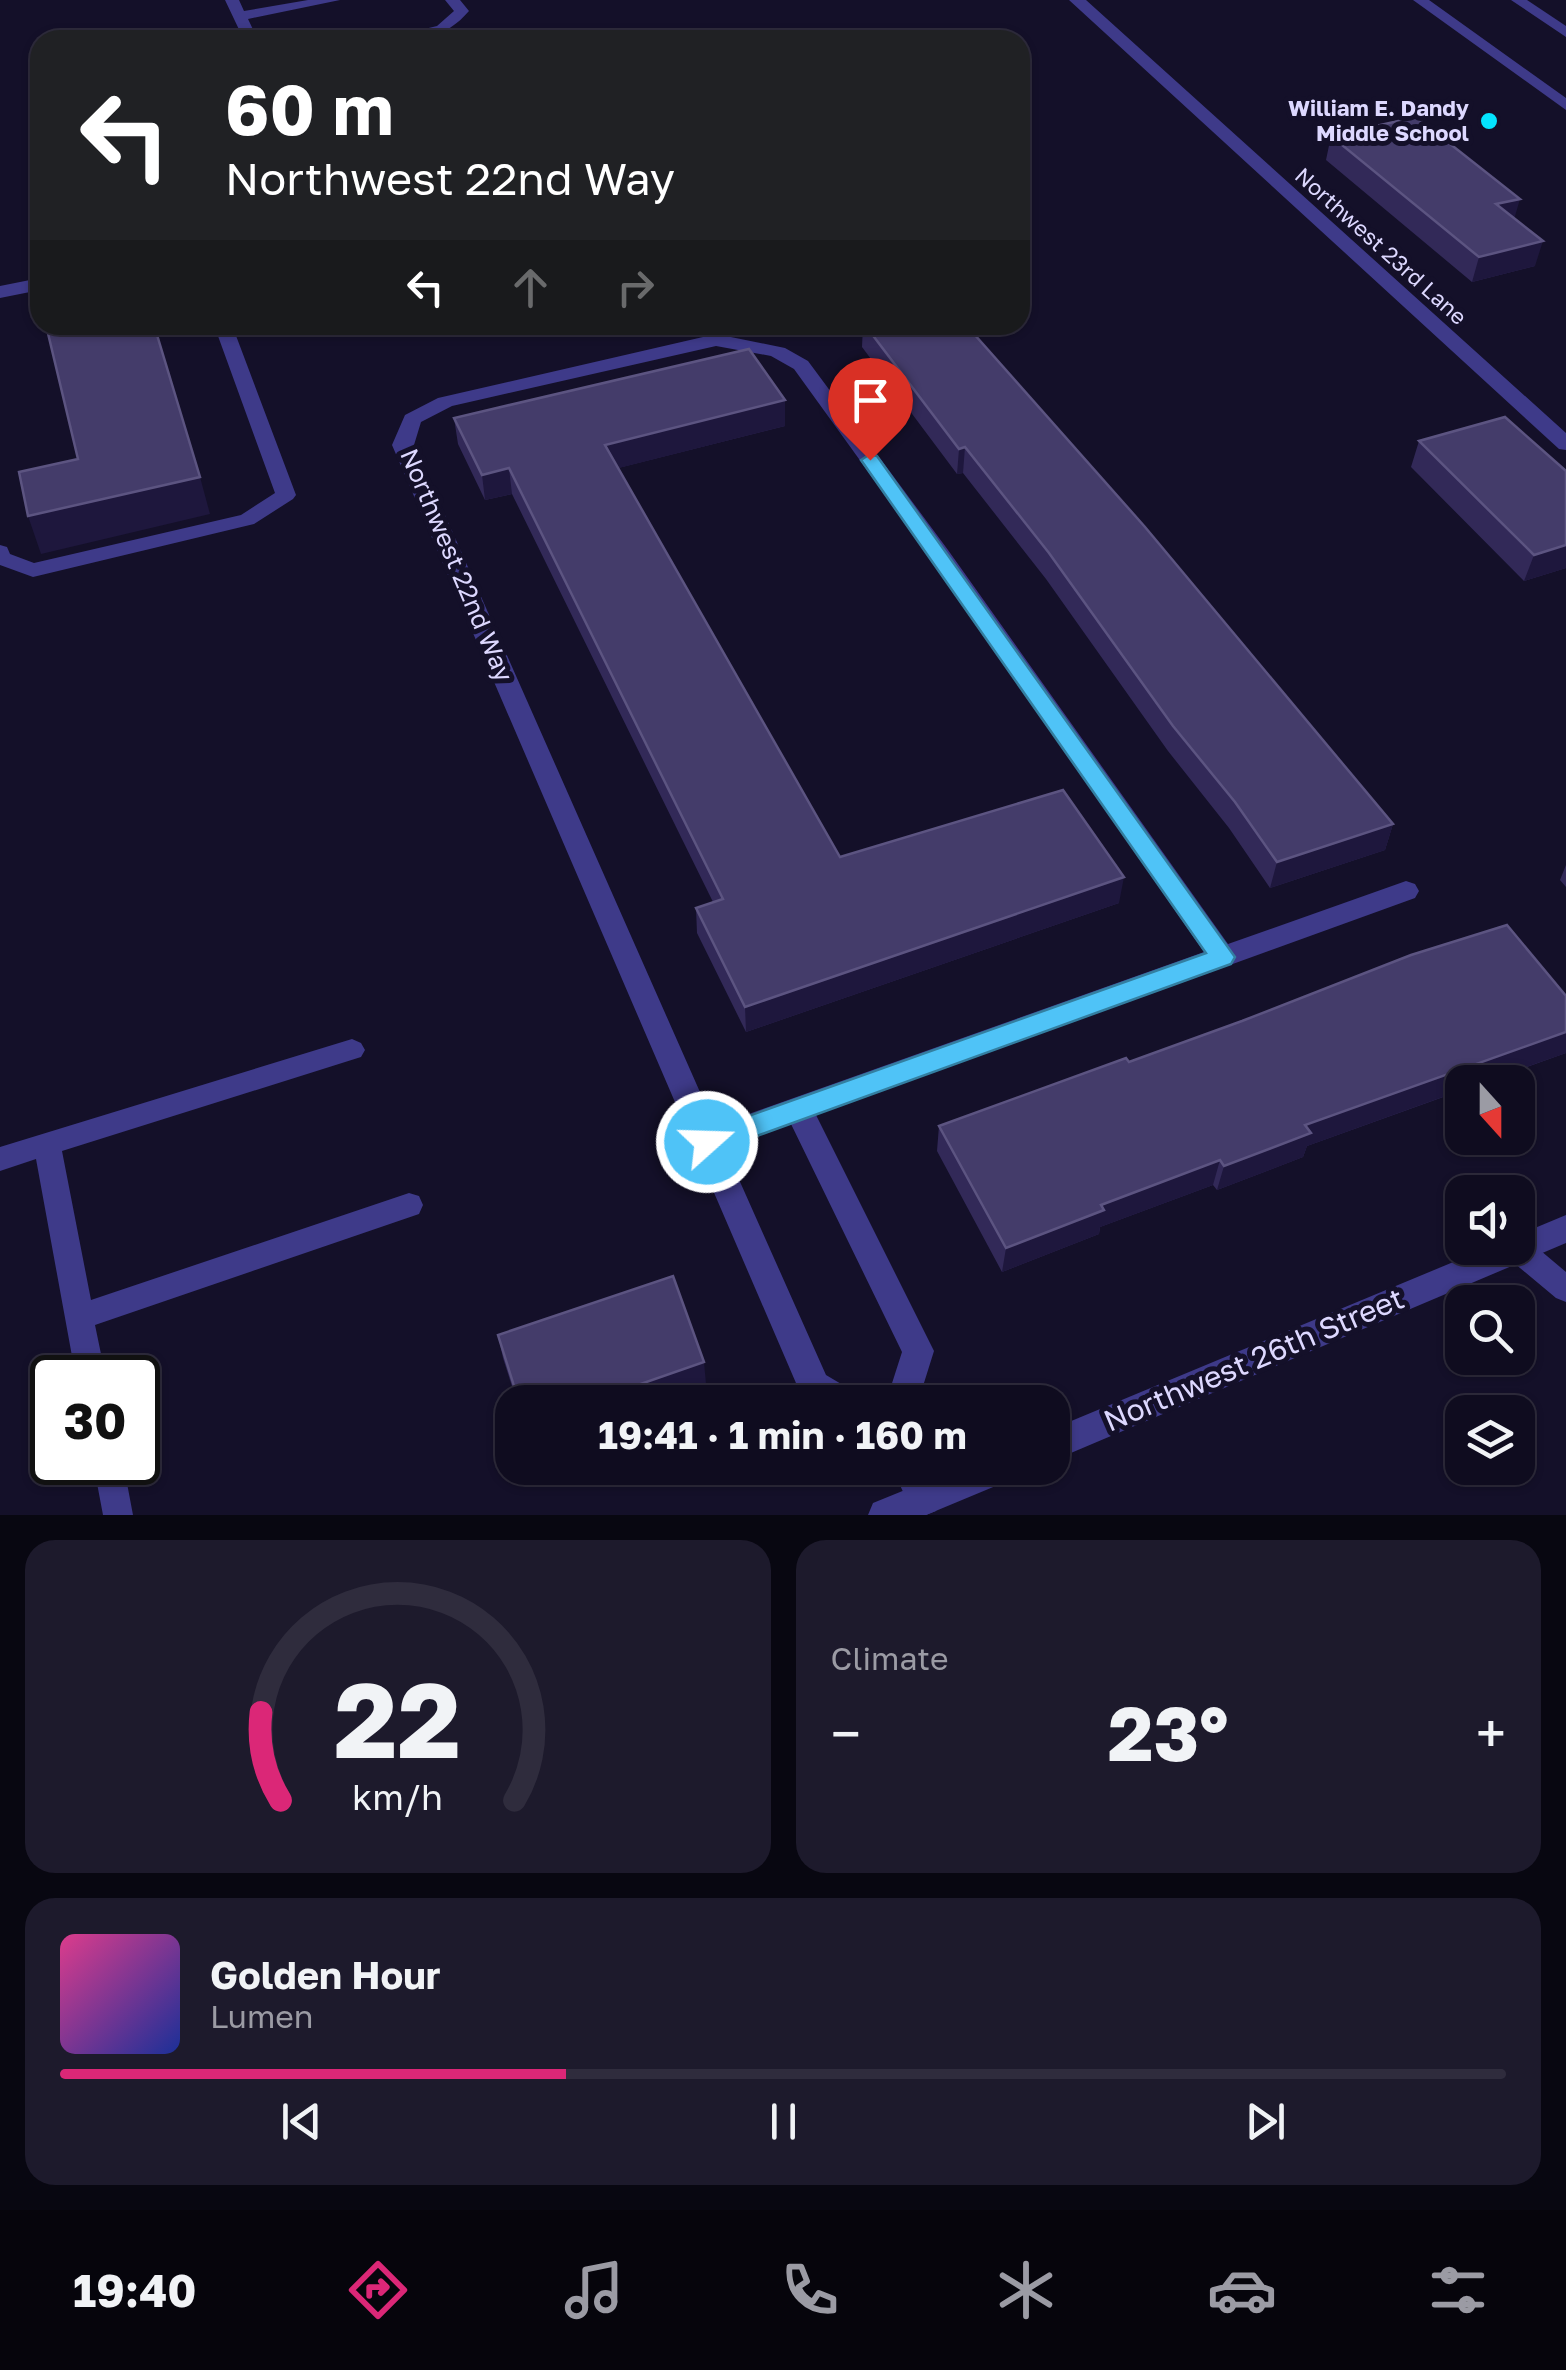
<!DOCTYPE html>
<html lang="en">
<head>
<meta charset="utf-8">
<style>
  :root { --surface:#0f0c1f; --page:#1d1a2c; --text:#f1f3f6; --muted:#9b9ba4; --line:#2f2c3d; --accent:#db2777 }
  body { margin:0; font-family:"Golos Text",sans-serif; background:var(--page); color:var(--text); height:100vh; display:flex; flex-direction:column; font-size:38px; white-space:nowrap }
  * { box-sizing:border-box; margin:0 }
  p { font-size:32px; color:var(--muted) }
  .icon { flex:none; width:55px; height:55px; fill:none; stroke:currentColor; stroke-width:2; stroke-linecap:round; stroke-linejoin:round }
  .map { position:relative; height:1515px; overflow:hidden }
  .drawer { display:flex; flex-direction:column; gap:25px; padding:25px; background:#080711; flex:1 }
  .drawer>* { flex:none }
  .top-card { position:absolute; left:30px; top:30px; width:1000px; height:305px; border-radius:30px; box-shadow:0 2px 8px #0004,0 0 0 2px var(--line); background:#202124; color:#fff; overflow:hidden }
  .needle { width:65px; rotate:159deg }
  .buttons { position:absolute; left:1445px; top:1065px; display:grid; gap:20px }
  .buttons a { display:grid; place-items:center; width:90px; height:90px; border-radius:20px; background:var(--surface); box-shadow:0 2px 8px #0004,0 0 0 2px var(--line); font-size:50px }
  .speed { position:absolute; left:30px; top:1355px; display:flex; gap:20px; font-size:50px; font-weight:700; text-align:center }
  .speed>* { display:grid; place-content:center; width:130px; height:130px; border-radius:50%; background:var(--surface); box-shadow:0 2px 8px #0004,0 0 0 2px var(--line); line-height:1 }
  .speed .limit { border:5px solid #111; border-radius:15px; background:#fff; color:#111 }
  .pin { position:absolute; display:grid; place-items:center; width:85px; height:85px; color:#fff; margin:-102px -42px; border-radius:50% 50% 50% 0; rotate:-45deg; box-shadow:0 0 10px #0007 }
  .pin .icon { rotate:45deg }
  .me { position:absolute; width:110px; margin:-55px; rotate:70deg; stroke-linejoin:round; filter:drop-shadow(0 0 8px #0008) }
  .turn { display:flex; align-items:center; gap:35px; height:210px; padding:0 30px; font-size:45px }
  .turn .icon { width:130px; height:130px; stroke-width:2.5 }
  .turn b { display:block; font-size:70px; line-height:85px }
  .lanes { display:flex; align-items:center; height:95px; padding:0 30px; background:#0003; justify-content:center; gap:50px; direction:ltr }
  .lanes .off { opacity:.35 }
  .big { font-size:75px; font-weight:700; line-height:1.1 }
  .drawer .tile { flex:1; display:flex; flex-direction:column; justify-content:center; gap:15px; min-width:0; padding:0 35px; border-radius:30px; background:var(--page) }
  .drawer .dial { align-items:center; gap:0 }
  .dial svg { height:260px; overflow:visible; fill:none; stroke:var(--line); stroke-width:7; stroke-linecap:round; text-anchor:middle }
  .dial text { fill:var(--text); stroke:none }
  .song { display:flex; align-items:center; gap:30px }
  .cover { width:120px; height:120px; border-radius:15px; background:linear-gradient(135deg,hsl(330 70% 55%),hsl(230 70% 35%)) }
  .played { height:10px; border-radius:5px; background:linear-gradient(90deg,var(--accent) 35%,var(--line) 35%) }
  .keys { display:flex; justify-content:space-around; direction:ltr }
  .heat { display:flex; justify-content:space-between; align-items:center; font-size:55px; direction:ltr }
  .drawer .tiles { flex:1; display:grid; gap:25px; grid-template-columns:1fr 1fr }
  .tile:last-child { grid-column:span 2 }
  .trip { position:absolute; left:495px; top:1385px; width:575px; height:100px; border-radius:30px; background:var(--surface); box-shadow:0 2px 8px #0004,0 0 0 2px var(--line); font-weight:700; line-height:100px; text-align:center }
  .dock { display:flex; height:160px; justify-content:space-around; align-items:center; background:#06050c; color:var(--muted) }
  .dock .icon { width:70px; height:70px }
  .dock .selected { color:var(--accent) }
  .dock b { font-size:45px; color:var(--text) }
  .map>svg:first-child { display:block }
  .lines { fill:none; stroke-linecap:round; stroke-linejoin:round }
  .service { fill:#3e3a89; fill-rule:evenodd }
  .minor { fill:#3e3a89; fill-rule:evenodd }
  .tertiary { fill:#3e3a89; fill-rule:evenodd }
  .wall { fill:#322958 }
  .shaded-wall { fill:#1e173d }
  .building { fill:#443c6a; stroke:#5c5481; stroke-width:2.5 }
  .route { fill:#4fc3f7; stroke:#337fa1; stroke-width:2.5 }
  .poi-dot { fill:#04e4ff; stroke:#141029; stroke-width:4 }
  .labels { text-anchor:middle; stroke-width:10; stroke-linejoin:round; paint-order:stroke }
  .far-poi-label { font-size:22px; font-weight:bold; fill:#ddd8ff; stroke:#141029; text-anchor:end }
  .far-street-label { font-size:22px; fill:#ddd8ff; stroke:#141029 }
  .street-label { font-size:25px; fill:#ddd8ff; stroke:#141029 }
  .near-street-label { font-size:30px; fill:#ddd8ff; stroke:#141029 }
</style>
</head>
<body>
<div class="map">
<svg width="1566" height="1515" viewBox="0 0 1566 1515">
  <rect width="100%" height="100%" fill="#141029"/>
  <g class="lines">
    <!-- service -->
    <path class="service" d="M 225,0 L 239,0 L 244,11 L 308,0 L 340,0 L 248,19 L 258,40 L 244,40 Z
      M 445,0 L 460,0 L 469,11 C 442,42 417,40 379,40 L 437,26 L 454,11 Z
      M 1413,0 L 1429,0 L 1566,98 L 1566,110 Z
      M 1511,0 L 1527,0 L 1566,26 L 1566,37 Z
      M 214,325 L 232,325 L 296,495 L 293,499 L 254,524 L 33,577 L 0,565 L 0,545 L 7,547 L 10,554 L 34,563 L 241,515 L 275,493 Z
      M 352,1039 L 361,1043 L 365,1050 L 361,1057 L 62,1151 L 91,1300 L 409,1193 L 419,1196 L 423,1205 L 419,1214 L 95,1325 L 106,1378 L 76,1378 L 36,1159 L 0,1171 L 0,1147 Z
      M 1518,1237 L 1528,1240 L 1566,1272 L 1566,1302 L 1556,1298 L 1508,1258 L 1504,1249 L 1518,1248 Z
      M 93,1462 L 123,1462 L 133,1515 L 103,1515 Z"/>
    <!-- minor -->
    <path class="minor" d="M 1069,0 L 1086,0 L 1566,433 L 1566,450 L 1559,449 Z
      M 40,278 L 40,290 L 0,298 L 0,286 Z
      M 716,334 L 785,348 L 808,361 L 948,550 L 1228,944 L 1406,881 L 1415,884 L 1419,891 L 1415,898 L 816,1115 L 934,1351 L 918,1402 L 886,1402 L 902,1352 L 791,1124 L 725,1148 L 826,1375 L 853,1391 L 857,1402 L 812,1402 L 802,1397 L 392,445 L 405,415 L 438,398 ZM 716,346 L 771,356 L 794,369 L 932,560 L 1204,952 L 715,1126 L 414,445 L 421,422 L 452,406 Z
      M 892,1468 L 926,1468 L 941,1499 L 936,1511 L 926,1515 L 912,1511 Z"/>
    <!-- tertiary -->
    <path class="tertiary" d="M 1566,1215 L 1566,1243 L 1052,1461 L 1052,1429 L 1487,1248 L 1518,1248 L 1518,1235 Z
      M 959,1468 L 1015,1468 L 1010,1480 L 926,1515 L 868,1515 L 873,1503 Z"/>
  </g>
  <!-- wall -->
  <path class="wall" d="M 1331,136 L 1514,219 L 1535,266 L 1472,282 L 1326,160 Z
    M 863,325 L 966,325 L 1393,824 L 1385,850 L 1270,888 L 1229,828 L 1168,751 L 1046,579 L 963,473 L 957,474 L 862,347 Z
    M 785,400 L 785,426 L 618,468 L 840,857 L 1119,903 L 746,1032 L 697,933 L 696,908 L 713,902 L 512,494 L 485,500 L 458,444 L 454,418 Z
    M 1419,441 L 1566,471 L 1566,568 L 1524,581 L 1411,467 Z
    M 1566,865 L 1566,887 L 1560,880 Z
    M 1566,996 L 1566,1053 L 1307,1146 L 1303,1157 L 1217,1190 L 1213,1185 L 1100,1227 L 1099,1234 L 1002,1272 L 937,1151 L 939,1126 L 1129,1062 Z
    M 498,1335 L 706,1384 L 655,1402 L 517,1402 L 503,1358 Z"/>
  <!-- shaded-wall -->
  <path class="shaded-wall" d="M 1520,199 L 1513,223 L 1496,204 Z
    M 1543,241 L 1535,266 L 1472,282 L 1479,257 Z
    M 785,400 L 785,426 L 607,471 L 605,445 Z
    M 965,447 L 963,473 L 957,474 L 959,449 Z
    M 509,468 L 512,494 L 485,500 L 482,475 Z
    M 200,477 L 210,514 L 41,554 L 28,516 Z
    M 1566,545 L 1566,568 L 1524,581 L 1534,555 Z
    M 1393,824 L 1385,850 L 1270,888 L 1277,862 Z
    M 1124,877 L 1119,903 L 746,1032 L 745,1007 Z
    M 1566,1032 L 1566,1053 L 1483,1082 L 1462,1082 L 1462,1090 L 1307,1146 L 1303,1157 L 1217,1190 L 1224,1166 L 1305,1125 Z
    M 1220,1160 L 1213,1185 L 1100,1227 L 1099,1234 L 1002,1272 L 1006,1248 L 1101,1205 Z
    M 704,1362 L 706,1384 L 655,1402 L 589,1402 Z"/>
  <!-- building -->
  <path class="building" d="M 1416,117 L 1520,199 L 1496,204 L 1543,241 L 1479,257 L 1331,136 Z
    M 46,325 L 154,325 L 200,477 L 28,516 L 19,472 L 78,459 Z
    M 865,325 L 966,325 L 1145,527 L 1393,824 L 1277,862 L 1235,802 L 1173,726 L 1049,553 L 965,447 L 959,449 Z
    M 749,349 L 785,400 L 605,445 L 840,857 L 1063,790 L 1124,877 L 745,1007 L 696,908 L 723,899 L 509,468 L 482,475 L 454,418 Z
    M 1505,417 L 1566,471 L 1566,545 L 1534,555 L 1419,441 Z
    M 1507,925 L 1566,996 L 1566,1032 L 1305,1125 L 1311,1133 L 1224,1166 L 1220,1160 L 1101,1205 L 1104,1210 L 1006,1248 L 939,1126 L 1126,1058 L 1129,1062 L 1242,1021 L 1411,955 Z
    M 673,1276 L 704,1362 L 589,1402 L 519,1402 L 498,1335 Z"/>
  <!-- route -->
  <path class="route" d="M 870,454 L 877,456 L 1235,957 L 1231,964 L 707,1154 L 698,1150 L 694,1142 L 698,1134 L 1206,953 L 861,460 Z"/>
  <!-- markers -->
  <circle class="poi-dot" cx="1489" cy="121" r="10"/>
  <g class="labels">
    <!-- far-poi labels -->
    <g class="far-poi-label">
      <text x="1469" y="116">William E. Dandy<tspan x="1469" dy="25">Middle School</tspan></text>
    </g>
    <!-- far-street labels -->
    <g class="far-street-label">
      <text transform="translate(1381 246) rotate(42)" y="8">Northwest 23rd Lane</text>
    </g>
    <!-- street labels -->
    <g class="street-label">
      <text transform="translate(457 565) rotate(67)" y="9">Northwest 22nd Way</text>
    </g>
    <!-- near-street labels -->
    <g class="near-street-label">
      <text transform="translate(1254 1360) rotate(-23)" y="10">Northwest 26th Street</text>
    </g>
  </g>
</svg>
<div class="buttons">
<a><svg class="needle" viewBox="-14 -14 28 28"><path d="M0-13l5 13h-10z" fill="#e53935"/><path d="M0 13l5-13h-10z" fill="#9b9ba4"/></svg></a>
<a><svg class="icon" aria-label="sound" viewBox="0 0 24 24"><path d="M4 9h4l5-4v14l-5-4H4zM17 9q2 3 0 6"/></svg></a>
<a><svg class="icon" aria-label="search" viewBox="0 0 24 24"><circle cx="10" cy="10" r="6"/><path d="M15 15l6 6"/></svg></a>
<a><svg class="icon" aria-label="layers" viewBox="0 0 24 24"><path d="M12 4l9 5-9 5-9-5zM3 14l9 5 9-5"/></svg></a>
</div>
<div class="speed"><div class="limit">30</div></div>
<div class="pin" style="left:870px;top:460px;background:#d93025"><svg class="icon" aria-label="arrive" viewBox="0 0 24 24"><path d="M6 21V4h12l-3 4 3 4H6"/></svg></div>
<svg class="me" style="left:707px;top:1142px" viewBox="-20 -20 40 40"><circle r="17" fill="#4fc3f7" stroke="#fff" stroke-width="3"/><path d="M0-11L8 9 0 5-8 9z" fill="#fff"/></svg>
<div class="trip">19:41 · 1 min · 160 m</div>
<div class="top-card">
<div class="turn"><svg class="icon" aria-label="left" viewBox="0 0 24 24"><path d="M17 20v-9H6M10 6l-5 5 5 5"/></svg><div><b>60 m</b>Northwest 22nd Way</div></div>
<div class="lanes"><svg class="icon" aria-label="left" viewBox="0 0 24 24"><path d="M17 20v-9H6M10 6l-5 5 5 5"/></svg><svg class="icon off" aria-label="ahead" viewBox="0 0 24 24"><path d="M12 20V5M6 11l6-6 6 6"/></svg><svg class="icon off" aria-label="right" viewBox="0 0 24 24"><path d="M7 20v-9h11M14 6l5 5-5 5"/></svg></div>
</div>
</div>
<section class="drawer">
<div class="tiles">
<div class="tile dial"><svg viewBox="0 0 100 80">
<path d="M14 69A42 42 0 1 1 86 69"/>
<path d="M14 69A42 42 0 0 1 8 42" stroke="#db2777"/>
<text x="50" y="56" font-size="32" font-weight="700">22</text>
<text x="50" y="72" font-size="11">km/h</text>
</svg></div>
<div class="tile"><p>Climate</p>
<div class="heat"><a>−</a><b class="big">23°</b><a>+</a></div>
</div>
<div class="tile">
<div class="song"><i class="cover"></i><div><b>Golden Hour</b><p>Lumen</p></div></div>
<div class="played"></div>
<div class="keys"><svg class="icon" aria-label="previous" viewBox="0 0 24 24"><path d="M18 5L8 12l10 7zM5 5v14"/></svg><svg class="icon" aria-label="pause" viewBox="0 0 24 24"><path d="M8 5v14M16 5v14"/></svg><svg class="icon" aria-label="next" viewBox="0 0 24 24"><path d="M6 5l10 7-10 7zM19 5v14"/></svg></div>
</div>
</div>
</section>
<nav class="dock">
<b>19:40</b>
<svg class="icon selected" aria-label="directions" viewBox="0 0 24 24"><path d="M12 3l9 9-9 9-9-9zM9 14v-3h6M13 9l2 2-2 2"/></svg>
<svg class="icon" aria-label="music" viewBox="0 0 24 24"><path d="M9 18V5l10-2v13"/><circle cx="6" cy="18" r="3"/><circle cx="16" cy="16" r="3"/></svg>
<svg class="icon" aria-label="phone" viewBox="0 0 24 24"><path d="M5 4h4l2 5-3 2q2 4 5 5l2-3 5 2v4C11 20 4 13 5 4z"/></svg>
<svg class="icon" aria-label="climate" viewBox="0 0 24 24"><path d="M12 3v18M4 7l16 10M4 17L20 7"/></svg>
<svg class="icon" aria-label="car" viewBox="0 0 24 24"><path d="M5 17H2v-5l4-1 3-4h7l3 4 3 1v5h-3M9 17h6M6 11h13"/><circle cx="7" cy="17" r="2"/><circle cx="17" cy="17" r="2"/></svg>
<svg class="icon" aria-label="filters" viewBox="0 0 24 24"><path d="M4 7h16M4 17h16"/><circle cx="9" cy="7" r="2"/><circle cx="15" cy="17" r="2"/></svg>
</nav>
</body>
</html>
